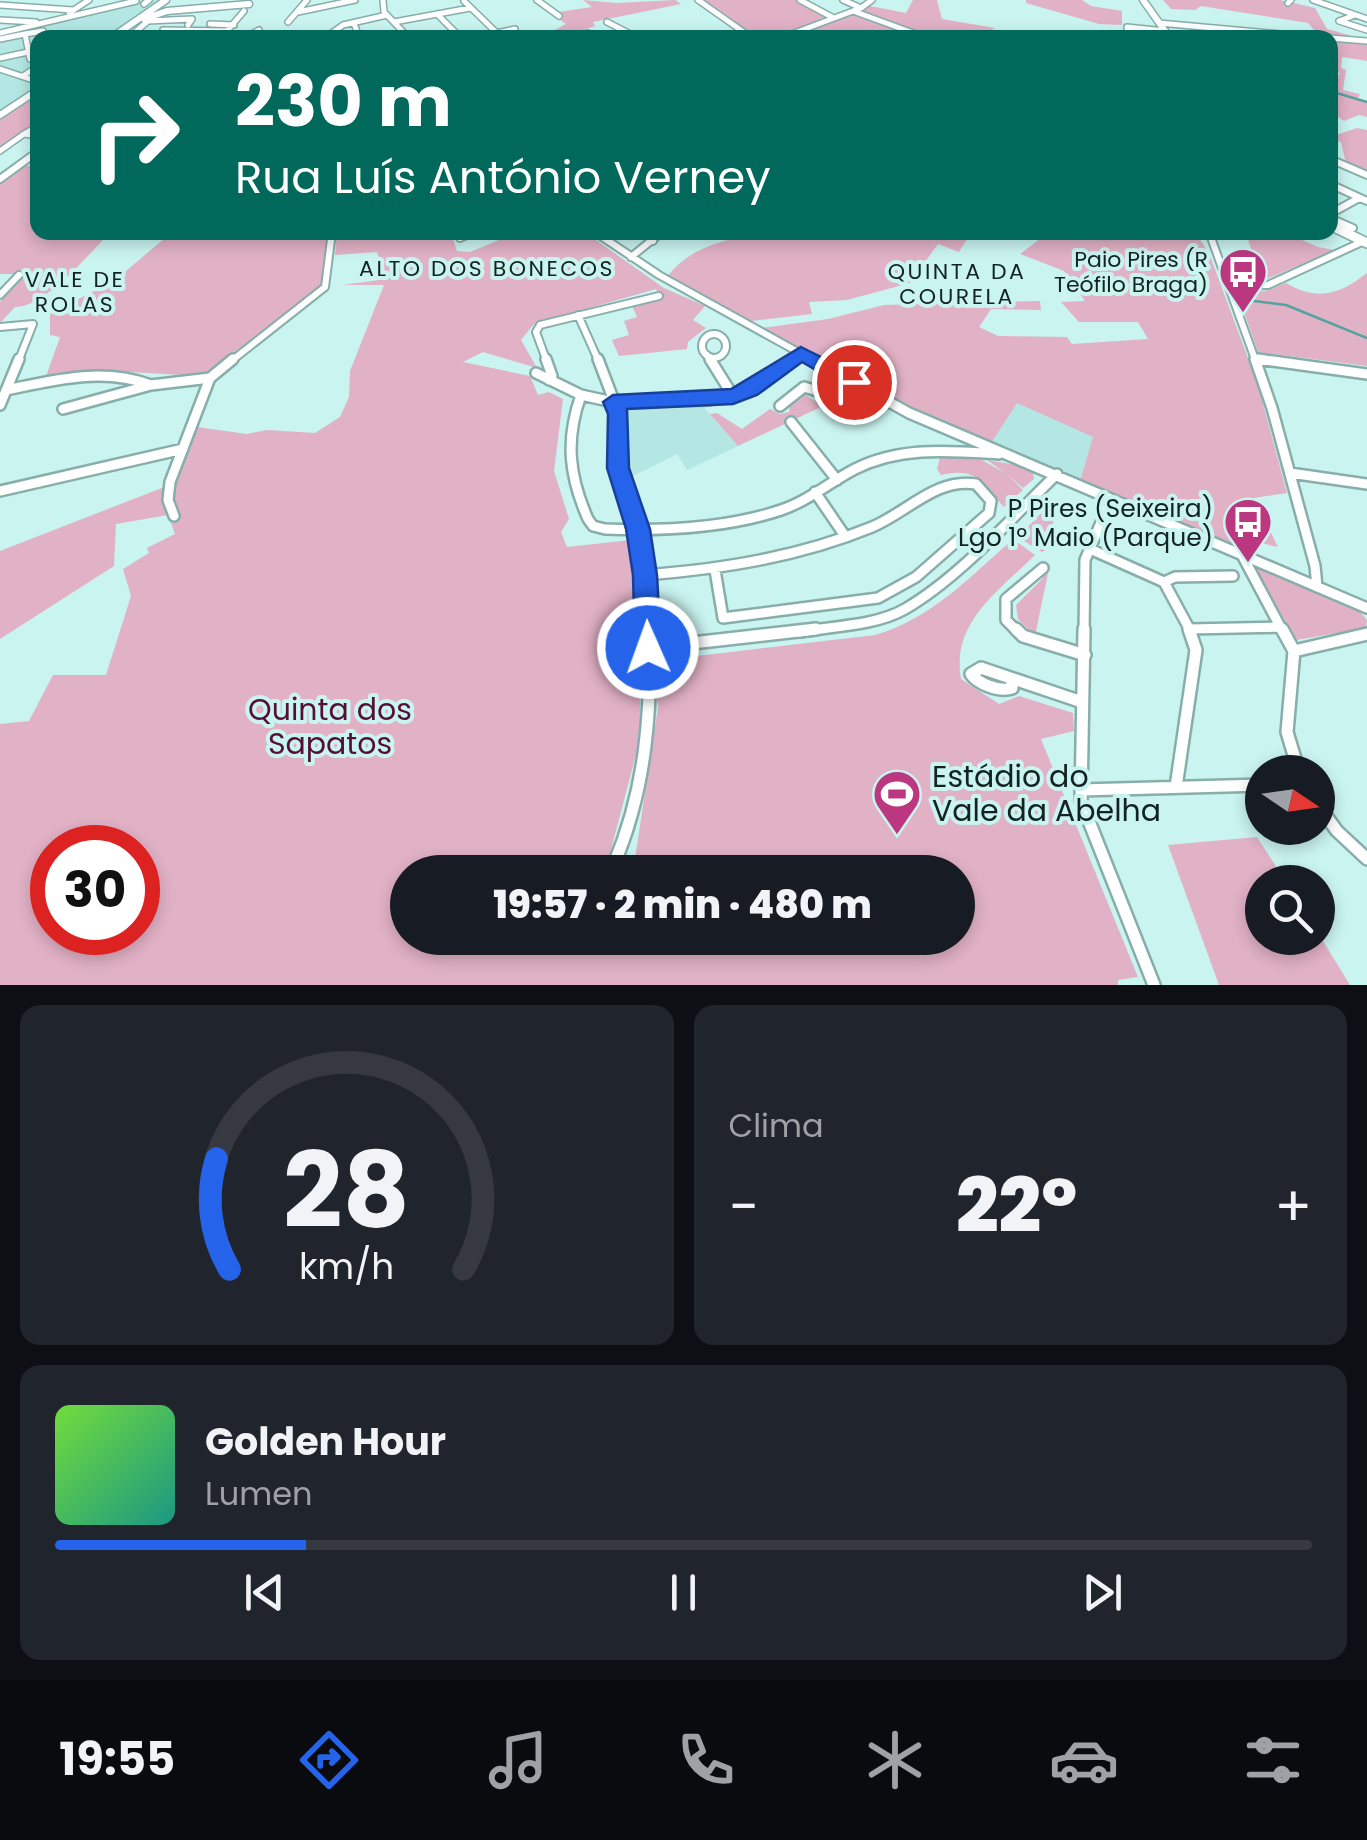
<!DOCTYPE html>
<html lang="pt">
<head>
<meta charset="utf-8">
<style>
  :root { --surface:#171b24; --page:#20242c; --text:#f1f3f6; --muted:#9ea1a6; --line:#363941; --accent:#2563eb }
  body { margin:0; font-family:Poppins,sans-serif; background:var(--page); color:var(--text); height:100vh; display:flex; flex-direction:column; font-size:38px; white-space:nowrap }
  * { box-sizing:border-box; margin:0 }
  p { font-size:32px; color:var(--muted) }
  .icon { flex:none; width:55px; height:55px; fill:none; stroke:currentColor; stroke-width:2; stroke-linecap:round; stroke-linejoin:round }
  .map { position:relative; height:985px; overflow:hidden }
  .drawer { display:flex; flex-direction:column; gap:20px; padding:20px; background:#0d0f14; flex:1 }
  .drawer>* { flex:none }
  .top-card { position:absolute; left:30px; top:30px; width:1308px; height:210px; border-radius:20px; box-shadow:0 5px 15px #0003; background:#00695c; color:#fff; overflow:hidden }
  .needle { width:65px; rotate:103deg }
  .buttons { position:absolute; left:1245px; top:755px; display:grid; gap:20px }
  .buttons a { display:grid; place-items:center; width:90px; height:90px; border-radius:50%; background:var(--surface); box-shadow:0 5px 15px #0003; font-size:50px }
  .speed { position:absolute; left:30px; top:825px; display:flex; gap:20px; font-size:50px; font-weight:700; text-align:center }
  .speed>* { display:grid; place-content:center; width:130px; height:130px; border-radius:50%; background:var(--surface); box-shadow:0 5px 15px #0003; line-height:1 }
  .speed .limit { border:15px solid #d22; background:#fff; color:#111 }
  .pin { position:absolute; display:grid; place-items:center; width:85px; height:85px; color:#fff; margin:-42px; border:5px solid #fff; border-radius:50%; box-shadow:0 2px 10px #0007 }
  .me { position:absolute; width:110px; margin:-55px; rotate:358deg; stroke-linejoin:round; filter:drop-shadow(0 0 8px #0008) }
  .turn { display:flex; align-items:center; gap:35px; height:210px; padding:0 40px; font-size:45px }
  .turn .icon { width:130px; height:130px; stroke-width:2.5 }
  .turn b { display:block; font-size:70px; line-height:85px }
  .big { font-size:75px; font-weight:800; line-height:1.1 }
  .drawer .card { flex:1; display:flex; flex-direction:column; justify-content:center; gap:15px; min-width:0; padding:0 35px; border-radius:20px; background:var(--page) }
  .drawer .dial { align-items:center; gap:0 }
  .dial svg { height:260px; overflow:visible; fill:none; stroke:var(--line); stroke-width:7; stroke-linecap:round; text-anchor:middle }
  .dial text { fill:var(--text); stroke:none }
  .song { display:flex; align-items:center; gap:30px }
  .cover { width:120px; height:120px; border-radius:15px; background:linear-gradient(135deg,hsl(100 70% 55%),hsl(170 70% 35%)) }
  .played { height:10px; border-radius:5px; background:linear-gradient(90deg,var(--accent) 20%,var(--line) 20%) }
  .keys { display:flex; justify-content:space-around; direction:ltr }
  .heat { display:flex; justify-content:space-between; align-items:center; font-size:55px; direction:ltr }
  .drawer .tiles { flex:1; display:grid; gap:20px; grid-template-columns:1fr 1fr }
  .card:last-child { grid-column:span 2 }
  .trip { position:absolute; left:390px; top:855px; width:585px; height:100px; border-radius:50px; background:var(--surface); box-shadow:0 5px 15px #0003; font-weight:800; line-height:100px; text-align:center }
  .menu { display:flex; height:160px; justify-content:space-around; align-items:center; background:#090b0e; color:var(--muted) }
  .menu .icon { width:70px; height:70px }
  .menu .selected { color:var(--accent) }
  .menu b { font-size:45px; color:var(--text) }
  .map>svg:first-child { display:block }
  .built { fill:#b4e7e3 }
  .green { fill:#e1b1c5; fill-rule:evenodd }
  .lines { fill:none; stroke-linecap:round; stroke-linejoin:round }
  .stream { stroke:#54a39f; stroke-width:2.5 }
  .minor-far3-casing { stroke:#87aeab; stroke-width:8 }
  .minor-far2-casing { stroke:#87aeab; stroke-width:10 }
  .minor-far1-casing { stroke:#87aeab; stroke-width:14 }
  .minor-casing { stroke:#87aeab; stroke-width:16 }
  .major-far1-casing { stroke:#87aeab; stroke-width:9 }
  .major-casing { stroke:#87aeab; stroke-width:12 }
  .minor-far3 { stroke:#fff; stroke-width:5 }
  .minor-far2 { stroke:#fff; stroke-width:6 }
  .minor-far1 { stroke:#fff; stroke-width:9 }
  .minor { stroke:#fff; stroke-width:11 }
  .major-far1 { stroke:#fff; stroke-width:6 }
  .major { stroke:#fff; stroke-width:9 }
  .route { fill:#2563eb; stroke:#184099; stroke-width:2.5 }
  .labels { text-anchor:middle; stroke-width:8; stroke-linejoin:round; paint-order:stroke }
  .far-poi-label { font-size:22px; fill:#132322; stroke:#caf4f0; text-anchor:end }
  .far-neighbourhood-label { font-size:22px; letter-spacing:2.5px; fill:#132322; stroke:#caf4f0 }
  .poi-label { font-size:25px; fill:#132322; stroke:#caf4f0; text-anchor:end }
  .near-park-label { font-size:30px; fill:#550f36; stroke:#caf4f0 }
  .near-poi-label { font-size:30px; fill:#132322; stroke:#caf4f0; text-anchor:start }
</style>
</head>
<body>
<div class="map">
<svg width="1367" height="985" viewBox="0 0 1367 985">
  <rect width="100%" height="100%" fill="#caf4f0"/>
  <!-- built -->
  <path class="built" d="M 115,0 L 168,0 L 113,37 L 38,38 L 37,86 L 0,111 L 0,36 L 84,17 L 130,1 Z
    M 1016,402 L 1093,437 L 1080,481 L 991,443 Z
    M 702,405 L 738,446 L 687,470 L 677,454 L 633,476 L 623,447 L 626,412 L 635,406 Z"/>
  <!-- green -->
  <path class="green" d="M 583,0 L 617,3 L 675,0 L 681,4 L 593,22 L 595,26 L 562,37 L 539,38 L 566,24 L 551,13 L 592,7 Z
    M 704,0 L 795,0 L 827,16 L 794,31 L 756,37 Z
    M 913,0 L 937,0 L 942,19 L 995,28 L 983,36 L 959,32 L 956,37 L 931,37 L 859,11 L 870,6 L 906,13 Z
    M 1026,0 L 1082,0 L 1091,6 L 1122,11 L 1122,25 L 1099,24 L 1026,3 Z
    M 1163,0 L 1280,0 L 1315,8 L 1327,29 L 1367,40 L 1331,36 L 1315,31 L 1308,23 L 1201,6 L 1195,10 L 1171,9 Z
    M 852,12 L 924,38 L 787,38 Z
    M 1330,40 L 1367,42 L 1367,61 L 1342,57 L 1341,68 L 1346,70 L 1343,90 L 1360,94 L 1358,99 L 1367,101 L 1367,117 L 1359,115 L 1344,121 L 1330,111 L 1330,87 L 1340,73 L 1330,70 Z
    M 37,93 L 37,121 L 0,148 L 0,119 Z
    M 1330,126 L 1339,134 L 1357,128 L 1367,130 L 1367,173 L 1346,164 L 1341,142 L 1330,140 Z
    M 37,164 L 38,232 L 110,233 C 88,254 46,307 15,307 L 0,323 L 0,302 L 24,274 L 0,274 L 0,182 L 19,168 Z
    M 171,233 L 328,233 L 324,281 L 310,296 L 201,376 L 112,371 L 44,382 L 60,337 L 50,335 L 50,313 L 113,282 Z
    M 337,233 L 451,233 L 457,251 L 470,252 L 516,233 L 586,233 L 664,288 L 705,306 L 693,320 L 706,328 L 688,342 L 687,349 L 619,356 L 612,340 L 629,335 L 624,321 L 637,317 L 632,306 L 661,300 L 656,289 L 534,324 L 521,340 L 537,368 L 483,352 L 463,362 L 530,376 L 538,395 L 549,392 L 563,399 L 554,471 L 569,519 L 561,532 L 567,547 L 631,540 L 635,543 L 641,736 L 609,857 L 634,865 L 658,707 L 653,669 L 663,660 L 875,635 C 931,619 970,577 1013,539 L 1035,555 C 998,592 951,622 961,679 L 999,704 L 1019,696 L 1073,713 L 1074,731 L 1041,739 L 1138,977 L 1118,980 L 1118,985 L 0,985 L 0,724 L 29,721 L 53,675 L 106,675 L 131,596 L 123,569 L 149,553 L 147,548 L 175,534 L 168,515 L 116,524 L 114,566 L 0,639 L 0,551 L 172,484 L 197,427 L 247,434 L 267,430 L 315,433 L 340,417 L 349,397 L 350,371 L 384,285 L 343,285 L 386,279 L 377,252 L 335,255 ZM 52,848 L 138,848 L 138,932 L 52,932 ZM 408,872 L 958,872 L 958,938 L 408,938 Z
    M 825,233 L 829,238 L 851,232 L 994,233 L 990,238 L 967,239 L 959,252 L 938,244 L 910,283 L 847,300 L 809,302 L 812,314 L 751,321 L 668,276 C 701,231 777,232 825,233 Z
    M 1048,233 L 1197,235 L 1209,253 L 1258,385 L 1287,493 L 1254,498 L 1278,547 L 1252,541 L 1245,551 L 1080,481 L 1093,437 L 1017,403 L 991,443 L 908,408 L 762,328 L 828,319 L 884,305 L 1040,301 L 1041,310 L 991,309 L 979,327 L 998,336 L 1067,337 L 1072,344 L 1148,339 L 1138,322 L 1079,322 L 1061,302 L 1085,301 L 1064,271 L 1020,254 Z
    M 1246,233 L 1297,233 L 1295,237 L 1318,247 L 1335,250 L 1264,280 L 1235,282 L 1228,271 L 1253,271 L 1244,253 L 1252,252 Z
    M 1367,273 L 1367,366 L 1258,352 L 1237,292 L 1265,291 L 1286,283 C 1318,302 1340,294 1367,273 Z
    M 804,394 L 823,406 L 738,446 L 710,414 L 717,413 L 742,429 L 770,409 L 780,414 L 789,412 L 790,405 Z
    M 940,457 L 982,460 L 1005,473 L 987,460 L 1022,466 L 1033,472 L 1034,479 L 1023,488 L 1007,474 L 1023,490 L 1004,507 C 984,486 980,466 941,475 L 937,469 Z
    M 1049,505 L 1056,508 L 1047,549 L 1042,552 L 1018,537 Z
    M 1258,567 L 1359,611 L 1367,620 L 1366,628 L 1296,640 L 1255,568 Z
    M 1048,573 L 1035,636 L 1018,619 L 1016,605 L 1043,578 L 1038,574 Z
    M 1257,837 L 1286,882 L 1262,882 L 1262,938 L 1318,938 L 1318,933 L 1350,985 L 1219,985 L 1168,845 Z"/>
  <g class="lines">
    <!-- stream -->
    <path class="stream" d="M 1330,91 L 1367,102
      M 1238,299 L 1286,305 L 1367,338"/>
    <!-- minor-far3 casing -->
    <g class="minor-far3-casing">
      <path id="minor-far3" d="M 383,0 L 384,12 L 409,38
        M 537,0 L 559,16
        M 698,0 L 752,38
        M 800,0 L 832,17
        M 843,0 L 861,8
        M 1313,0 L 1367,19
        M 464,1 L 502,38
        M 1288,3 L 1291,0
        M 144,4 L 149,0
        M 0,5 L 73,10
        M 853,11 L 927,38
        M 298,12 L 355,0
        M 69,13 L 89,0
        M 437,14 L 461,38
        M 1355,15 L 1339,21 L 1367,30
        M 0,20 L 36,22
        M 288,22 L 307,0
        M 394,22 L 470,8
        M 607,22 L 638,38
        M 354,23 L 359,38
        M 1159,23 L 1326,38
        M 210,24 L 234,25
        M 163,30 L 229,31
        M 0,33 L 136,1
        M 497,33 L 515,29
        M 588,33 L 589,35 L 584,34 Z
        M 25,34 L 43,31
        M 132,35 L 148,21 L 192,19 L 188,25
        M 132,35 L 169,38
        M 176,38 L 193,34
        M 221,38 L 244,11
        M 245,38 L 259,30
        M 280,38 L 285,34
        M 325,38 L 343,25 L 387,15
        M 781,38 L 861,8 L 872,0
        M 1128,38 L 1127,27 L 1165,31
        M 1330,38 L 1367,41
        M 0,39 L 25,34 L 30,59 L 38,60
        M 0,58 L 28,52
        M 0,69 L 30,79 L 38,74
        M 23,76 L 38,66
        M 38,126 L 24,134 L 38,136
        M 0,151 L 24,134
        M 30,157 L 38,151"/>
    </g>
    <!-- minor-far2 casing -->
    <g class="minor-far2-casing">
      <path id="minor-far2" d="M 1330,159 L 1367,175
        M 0,179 L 33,155
        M 1330,184 L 1367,201
        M 1330,214 L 1359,198
        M 1330,218 L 1353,228
        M 459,232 L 460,238 L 473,232
        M 595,232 L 659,275 L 816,362
        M 640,232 L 653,241
        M 1209,232 L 1256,362
        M 631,257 L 662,232
        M 1229,286 L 1268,285 L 1364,241
        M 0,295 L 19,275
        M 578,315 L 599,362
        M 0,327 L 33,324 L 18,362
        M702 346a12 12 0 1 1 24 0a12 12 0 1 1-24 0Z
        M 707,355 L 711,362
        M 1255,359 L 1277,362
        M 230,362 L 325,287 L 332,232
        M 547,362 L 536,332 L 540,325 L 659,296
        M 789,362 L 801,353"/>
    </g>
    <!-- minor-far1 casing -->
    <g class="minor-far1-casing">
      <path id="minor-far1" d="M 546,359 L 552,376 L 549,380
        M 598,359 L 619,414 L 618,467 L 638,533 L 649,632
        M 710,359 L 733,396
        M 812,359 L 909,413 L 1367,608
        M 1255,359 L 1272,408 L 1315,566 L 1317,587
        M 1258,359 L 1367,374
        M 536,373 L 581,395 L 613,402 L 709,400 L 750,390 L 792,359
        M 6,390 C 55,380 102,367 151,385
        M 581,395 C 565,440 569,476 588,519 L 593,526 L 605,529 C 660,531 728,528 781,510 C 808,501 830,482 855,469 C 901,446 950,451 999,454
        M 0,405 L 19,359
        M 780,406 L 804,387 L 834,396 L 854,383
        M 63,409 L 151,385 L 210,378
        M 791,422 L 837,480
        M 1290,473 L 1367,484
        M 0,491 L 183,449
        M 815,492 L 845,536
        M 174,516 L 168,500 L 170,482 L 210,378 L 233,359
        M 1090,549 L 1164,582 L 1191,632
        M 1242,555 L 1283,632
        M 645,575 C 722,569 799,557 872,527 C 906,513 937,477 976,484 L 991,501 L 989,513 L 916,577 L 878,598 L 723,618 L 715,570
        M 1164,582 L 1175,577 L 1233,576
        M 1190,629 L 1280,627
        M 799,632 C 833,626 875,626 905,609 C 960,577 1011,518 1057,474
        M 1018,632 L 1006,620 L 1006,599 L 1043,568
        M 1084,632 L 1085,560 L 1111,499"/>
    </g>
    <!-- minor casing -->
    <g class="minor-casing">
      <path id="minor" d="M 1016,629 L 1023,636 L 1085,655
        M 1084,629 L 1081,801 L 1154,985
        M 1282,629 L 1294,651
        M 648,648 L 816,629
        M 1294,651 L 1287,732 L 1299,772
        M 1294,651 L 1367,634
        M 1012,681 L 1012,688 C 999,692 978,684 971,674 L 981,668 L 1082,702
        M 1176,787 L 1196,650 L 1189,629
        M 1081,790 L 1262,785
        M 1318,805 L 1337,831 L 1367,859
        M 614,864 C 646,789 652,710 649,629"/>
    </g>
    <!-- major-far1 casing -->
    <g class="major-far1-casing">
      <path id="major-far1" d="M 1143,0 L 1170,38
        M 144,19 L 167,11 L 249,4
        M 111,38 L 166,0
        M 0,115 L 38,90"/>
    </g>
    <!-- major casing -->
    <g class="major-casing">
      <path id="major" d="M 1330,225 L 1367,243"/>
    </g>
    <!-- minor-far3 -->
    <use href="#minor-far3" class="minor-far3"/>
    <!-- minor-far2 -->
    <use href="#minor-far2" class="minor-far2"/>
    <!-- minor-far1 -->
    <use href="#minor-far1" class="minor-far1"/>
    <!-- minor -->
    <use href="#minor" class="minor"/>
    <!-- major-far1 -->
    <use href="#major-far1" class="major-far1"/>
    <!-- major -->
    <use href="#major" class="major"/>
  </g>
  <!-- route -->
  <path class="route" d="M 801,347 L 861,377 L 861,388 L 847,388 L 802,362 L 757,395 L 733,404 L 627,409 L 629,468 L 650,529 L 657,575 L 661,648 L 657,656 L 648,660 L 638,656 L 635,648 L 633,575 L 626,529 L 607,468 L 608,414 L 603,402 L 613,395 L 731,389 Z"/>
  <!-- icons -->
  <defs>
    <g id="bus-pin" transform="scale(2.5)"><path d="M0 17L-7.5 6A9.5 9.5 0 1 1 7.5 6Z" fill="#bb3880" stroke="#caf4f0"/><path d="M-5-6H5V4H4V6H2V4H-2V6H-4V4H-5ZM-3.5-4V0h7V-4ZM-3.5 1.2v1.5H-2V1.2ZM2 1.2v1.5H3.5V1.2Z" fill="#fff"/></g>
    <g id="stadium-pin" transform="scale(2.5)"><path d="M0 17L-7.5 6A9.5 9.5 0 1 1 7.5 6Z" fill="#bb3880" stroke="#caf4f0"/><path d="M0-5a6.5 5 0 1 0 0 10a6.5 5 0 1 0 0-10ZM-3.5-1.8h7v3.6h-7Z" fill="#fff"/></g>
  </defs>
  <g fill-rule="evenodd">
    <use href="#bus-pin" x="1243" y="272"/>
    <use href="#bus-pin" x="1248" y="522"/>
    <use href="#stadium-pin" x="897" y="794"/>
  </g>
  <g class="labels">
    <!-- far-poi labels -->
    <g class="far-poi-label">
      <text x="1208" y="267">Paio Pires (R<tspan x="1208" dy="25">Teófilo Braga)</tspan></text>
    </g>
    <!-- far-neighbourhood labels -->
    <g class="far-neighbourhood-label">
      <text x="487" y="276">ALTO DOS BONECOS</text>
      <text x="957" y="279">QUINTA DA<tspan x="957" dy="25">COURELA</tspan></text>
      <text x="75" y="287">VALE DE<tspan x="75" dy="25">ROLAS</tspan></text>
    </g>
    <!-- poi labels -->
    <g class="poi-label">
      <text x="1213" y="517">P Pires (Seixeira)<tspan x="1213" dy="29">Lgo 1º Maio (Parque)</tspan></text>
    </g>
    <!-- near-park labels -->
    <g class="near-park-label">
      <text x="330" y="720">Quinta dos<tspan x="330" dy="34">Sapatos</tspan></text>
    </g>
    <!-- near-poi labels -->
    <g class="near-poi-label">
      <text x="932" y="787">Estádio do<tspan x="932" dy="34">Vale da Abelha</tspan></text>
    </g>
  </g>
</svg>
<div class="buttons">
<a><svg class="needle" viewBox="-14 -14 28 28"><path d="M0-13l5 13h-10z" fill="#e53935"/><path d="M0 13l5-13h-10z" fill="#9ea1a6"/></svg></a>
<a><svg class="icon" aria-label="search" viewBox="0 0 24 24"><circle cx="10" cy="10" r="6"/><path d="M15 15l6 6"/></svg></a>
</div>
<div class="speed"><div class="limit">30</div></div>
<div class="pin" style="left:854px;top:382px;background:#d93025"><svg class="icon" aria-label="arrive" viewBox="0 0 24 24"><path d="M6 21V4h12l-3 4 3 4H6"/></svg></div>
<svg class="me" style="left:648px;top:648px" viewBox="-20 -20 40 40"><circle r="17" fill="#2563eb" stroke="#fff" stroke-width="3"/><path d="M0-11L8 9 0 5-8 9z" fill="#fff"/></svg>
<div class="trip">19:57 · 2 min · 480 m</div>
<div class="top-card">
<div class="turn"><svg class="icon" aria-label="right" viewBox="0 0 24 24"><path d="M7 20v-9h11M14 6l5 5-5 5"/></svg><div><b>230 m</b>Rua Luís António Verney</div></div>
</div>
</div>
<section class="drawer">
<div class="tiles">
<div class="card dial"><svg viewBox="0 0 100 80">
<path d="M14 69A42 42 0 1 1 86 69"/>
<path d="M14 69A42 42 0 0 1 10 35" stroke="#2563eb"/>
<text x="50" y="56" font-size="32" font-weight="700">28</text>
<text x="50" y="72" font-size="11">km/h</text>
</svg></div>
<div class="card"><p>Clima</p>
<div class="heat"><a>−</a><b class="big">22°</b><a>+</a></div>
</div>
<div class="card">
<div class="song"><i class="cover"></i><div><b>Golden Hour</b><p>Lumen</p></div></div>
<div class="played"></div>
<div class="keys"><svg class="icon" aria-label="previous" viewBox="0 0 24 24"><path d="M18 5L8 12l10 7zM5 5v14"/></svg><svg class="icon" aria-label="pause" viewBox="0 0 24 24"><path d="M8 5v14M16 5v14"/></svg><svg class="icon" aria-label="next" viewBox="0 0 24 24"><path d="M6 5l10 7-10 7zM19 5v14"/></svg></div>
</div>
</div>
</section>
<nav class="menu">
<b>19:55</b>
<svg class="icon selected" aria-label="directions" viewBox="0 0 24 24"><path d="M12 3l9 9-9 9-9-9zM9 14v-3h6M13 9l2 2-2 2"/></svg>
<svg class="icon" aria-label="music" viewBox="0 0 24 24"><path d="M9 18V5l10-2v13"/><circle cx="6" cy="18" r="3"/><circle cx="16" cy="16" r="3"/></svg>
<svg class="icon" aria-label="phone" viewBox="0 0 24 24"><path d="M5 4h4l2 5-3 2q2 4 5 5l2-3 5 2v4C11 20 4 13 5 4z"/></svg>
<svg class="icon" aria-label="climate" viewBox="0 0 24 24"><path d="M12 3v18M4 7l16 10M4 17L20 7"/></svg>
<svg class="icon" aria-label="car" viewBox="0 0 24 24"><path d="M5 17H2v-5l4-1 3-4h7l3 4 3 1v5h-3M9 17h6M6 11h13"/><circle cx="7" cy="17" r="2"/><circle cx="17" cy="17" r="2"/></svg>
<svg class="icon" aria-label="filters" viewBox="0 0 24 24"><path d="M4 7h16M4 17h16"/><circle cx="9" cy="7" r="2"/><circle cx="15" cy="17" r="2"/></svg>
</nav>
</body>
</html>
